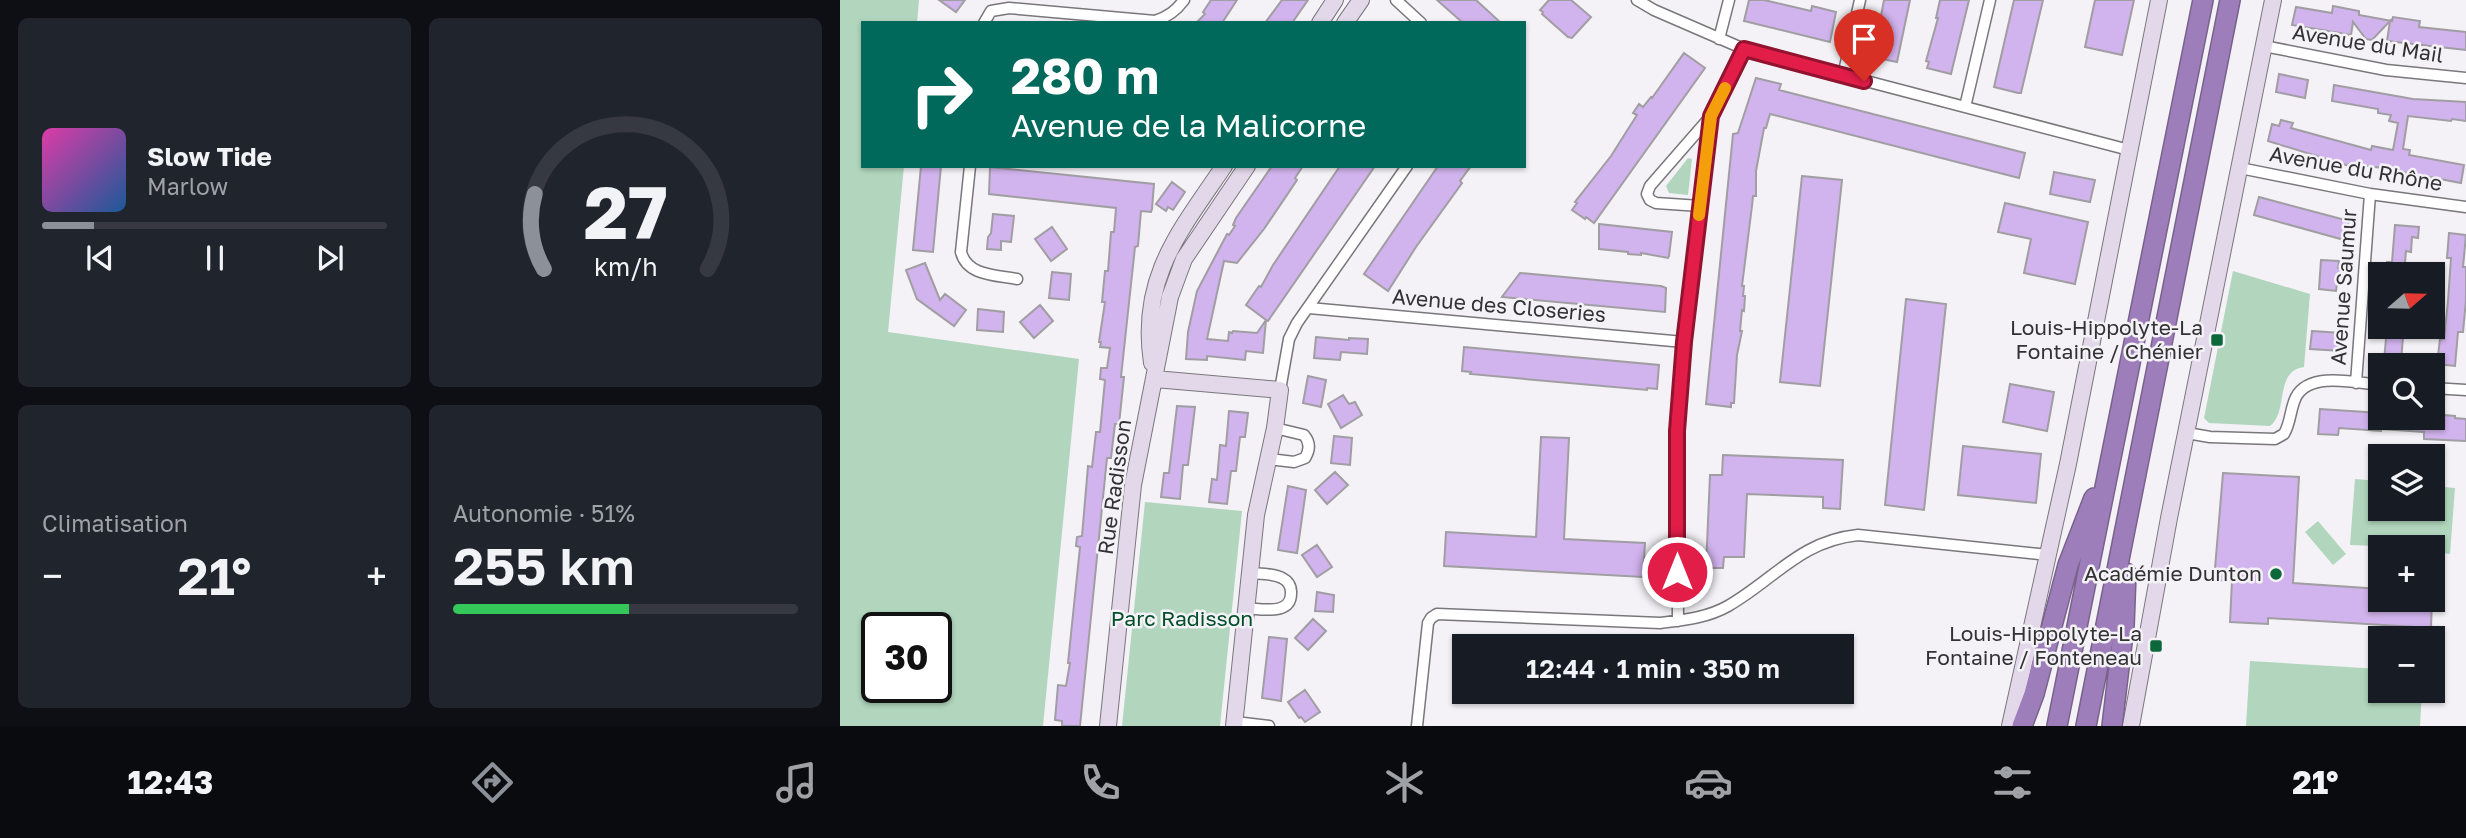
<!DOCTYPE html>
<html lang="fr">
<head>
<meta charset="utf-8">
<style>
  :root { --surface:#171b24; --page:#20242c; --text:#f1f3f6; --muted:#9ea1a6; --line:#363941; --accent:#8c9099 }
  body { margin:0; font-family:"Golos Text",sans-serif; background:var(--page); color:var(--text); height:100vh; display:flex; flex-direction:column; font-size:26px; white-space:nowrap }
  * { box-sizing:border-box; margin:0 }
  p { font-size:23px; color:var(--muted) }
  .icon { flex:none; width:38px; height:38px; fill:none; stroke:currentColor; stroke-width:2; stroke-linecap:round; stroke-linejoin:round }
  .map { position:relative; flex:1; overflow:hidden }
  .side { display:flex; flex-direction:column; gap:18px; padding:18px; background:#0d0f14; width:840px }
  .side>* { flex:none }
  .top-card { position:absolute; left:21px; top:21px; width:665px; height:147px; border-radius:0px; box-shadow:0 2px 5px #0004; background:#00695c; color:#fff; overflow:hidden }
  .needle { width:46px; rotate:70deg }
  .controls { position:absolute; left:1528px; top:262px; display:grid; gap:14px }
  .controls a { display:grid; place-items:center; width:77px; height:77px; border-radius:0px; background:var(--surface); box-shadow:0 2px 5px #0004; font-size:35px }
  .speed { position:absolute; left:21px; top:612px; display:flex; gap:14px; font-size:35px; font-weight:700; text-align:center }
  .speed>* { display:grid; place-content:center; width:91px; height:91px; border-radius:50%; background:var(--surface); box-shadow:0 2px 5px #0004; line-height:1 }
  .speed .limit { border:4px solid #111; border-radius:10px; background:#fff; color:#111 }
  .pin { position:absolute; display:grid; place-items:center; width:60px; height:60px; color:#fff; margin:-72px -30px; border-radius:50% 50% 50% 0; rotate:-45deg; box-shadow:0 0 7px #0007 }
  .pin .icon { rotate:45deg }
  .me { position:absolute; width:77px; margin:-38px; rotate:0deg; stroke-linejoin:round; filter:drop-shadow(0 0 5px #0008) }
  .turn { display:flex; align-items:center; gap:24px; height:147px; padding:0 35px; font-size:32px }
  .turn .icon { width:91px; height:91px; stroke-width:2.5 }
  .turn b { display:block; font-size:49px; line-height:60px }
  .big { font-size:52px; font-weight:600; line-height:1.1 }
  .side .tile { flex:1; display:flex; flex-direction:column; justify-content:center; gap:10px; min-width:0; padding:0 24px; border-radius:10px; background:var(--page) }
  .side .dial { align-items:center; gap:0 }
  .dial svg { height:182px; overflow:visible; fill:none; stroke:var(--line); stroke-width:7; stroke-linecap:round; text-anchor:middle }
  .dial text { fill:var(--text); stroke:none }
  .song { display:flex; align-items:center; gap:21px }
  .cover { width:84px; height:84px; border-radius:10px; background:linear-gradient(135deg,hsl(320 70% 55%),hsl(210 70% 35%)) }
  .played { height:7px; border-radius:4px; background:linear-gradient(90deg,var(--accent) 15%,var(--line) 15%) }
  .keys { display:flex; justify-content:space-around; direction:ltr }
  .heat { display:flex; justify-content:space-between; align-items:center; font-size:38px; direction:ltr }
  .charge { height:10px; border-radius:5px; background:linear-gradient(90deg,#34c759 51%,var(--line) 0) }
  .side .tiles { flex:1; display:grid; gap:18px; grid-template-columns:repeat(2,1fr) }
  .trip { position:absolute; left:612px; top:634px; width:402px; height:70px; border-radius:0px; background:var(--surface); box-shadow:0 2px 5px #0004; font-weight:600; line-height:70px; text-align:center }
  .tabs { display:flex; height:112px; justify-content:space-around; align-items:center; background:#090b0e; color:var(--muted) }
  .tabs .icon { width:49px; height:49px }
  .tabs .active { color:var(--accent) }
  .tabs b { font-size:32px; color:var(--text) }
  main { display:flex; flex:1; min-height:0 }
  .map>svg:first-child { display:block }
  .green { fill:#b1d6bd; fill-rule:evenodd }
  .building { fill:#d1b3ed; stroke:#a09ea2; stroke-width:2 }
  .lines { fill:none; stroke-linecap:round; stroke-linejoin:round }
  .street-casing { stroke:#79777b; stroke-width:13 }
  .secondary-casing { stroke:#79777b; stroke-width:18 }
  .highway-casing { stroke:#78638b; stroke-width:22 }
  .street { stroke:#fff; stroke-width:10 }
  .secondary { stroke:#e2d8ea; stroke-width:16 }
  .highway { stroke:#9e7eba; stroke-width:19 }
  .route-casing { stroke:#92132f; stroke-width:18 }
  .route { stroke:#e11d48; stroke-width:12 }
  .slow { stroke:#f59e0b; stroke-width:12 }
  .poi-dot { fill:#0c673a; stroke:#f4f2f6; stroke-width:2.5 }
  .labels { text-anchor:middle; stroke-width:5; stroke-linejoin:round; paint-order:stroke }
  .street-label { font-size:21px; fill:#323133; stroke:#f4f2f6 }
  .poi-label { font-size:21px; fill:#323133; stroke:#f4f2f6; text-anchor:end }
  .park-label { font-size:21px; fill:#004f2a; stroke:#f4f2f6 }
</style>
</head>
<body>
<main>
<section class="side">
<div class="tiles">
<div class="tile">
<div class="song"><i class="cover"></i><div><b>Slow Tide</b><p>Marlow</p></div></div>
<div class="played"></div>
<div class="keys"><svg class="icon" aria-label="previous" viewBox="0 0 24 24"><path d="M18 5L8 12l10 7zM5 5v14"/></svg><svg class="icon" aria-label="pause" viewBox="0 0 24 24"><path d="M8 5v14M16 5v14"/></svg><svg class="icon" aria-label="next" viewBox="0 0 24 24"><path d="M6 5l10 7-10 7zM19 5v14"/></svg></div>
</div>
<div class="tile dial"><svg viewBox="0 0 100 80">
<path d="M14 69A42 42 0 1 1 86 69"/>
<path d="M14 69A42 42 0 0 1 10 36" stroke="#8c9099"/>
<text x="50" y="56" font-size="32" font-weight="700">27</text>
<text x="50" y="72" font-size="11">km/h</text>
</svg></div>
<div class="tile"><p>Climatisation</p>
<div class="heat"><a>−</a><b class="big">21°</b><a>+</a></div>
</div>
<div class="tile"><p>Autonomie · 51%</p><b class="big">255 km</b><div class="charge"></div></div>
</div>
</section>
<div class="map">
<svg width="1626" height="726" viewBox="0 0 1626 726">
  <rect width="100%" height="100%" fill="#f4f2f6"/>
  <!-- green -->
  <path class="green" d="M 0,0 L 79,0 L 77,23 L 23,23 L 23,166 L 64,166 L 48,332 L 239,359 L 203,726 L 0,726 ZM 96,628 L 96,688 L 37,688 L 37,628 Z
    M 848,158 L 852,159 L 848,195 L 829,193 L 826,186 Z
    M 1393,271 L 1470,294 L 1464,367 C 1434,371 1449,411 1430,426 L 1369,423 L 1364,418 Z
    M 1515,479 L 1540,481 L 1540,509 L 1592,509 L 1593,486 L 1615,488 L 1610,554 L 1593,552 L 1592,548 L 1510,545 Z
    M 305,502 L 402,511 L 380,726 L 282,726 Z
    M 1478,521 L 1506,554 L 1493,565 L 1465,532 Z
    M 1410,661 L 1540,669 L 1540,691 L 1582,691 L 1580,726 L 1406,726 Z"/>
  <!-- building -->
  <path class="building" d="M 99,0 L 125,0 L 116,12 Z
    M 371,0 L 397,0 L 382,23 L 356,23 L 365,14 L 363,12 Z
    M 442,0 L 468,0 L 452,23 L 425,23 Z
    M 597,0 L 636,0 L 661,23 L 623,23 Z
    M 709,0 L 731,0 L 751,17 L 732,38 L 728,37 L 702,14 L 703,12 L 700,10 Z
    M 909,0 L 924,0 L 971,11 L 972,6 L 996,12 L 990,42 L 904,21 Z
    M 1044,0 L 1070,0 L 1057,62 L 1033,57 Z
    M 1100,0 L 1129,0 L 1111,74 L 1087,68 L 1089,62 L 1086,61 L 1098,18 L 1096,18 Z
    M 1174,0 L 1203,0 L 1181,93 L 1178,93 L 1154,87 Z
    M 1255,0 L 1294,0 L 1282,55 L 1245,47 Z
    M 1493,6 L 1519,11 L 1519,15 L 1552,21 L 1553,17 L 1580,21 L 1579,27 L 1626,32 L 1626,50 L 1547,41 L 1550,21 L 1532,40 L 1526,39 L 1513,22 L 1511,35 L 1452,25 L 1456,7 L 1492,13 Z
    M 844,53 L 865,68 L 754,223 L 746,217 L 745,219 L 732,210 L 737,203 L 735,202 L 771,156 L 797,115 L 793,113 L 799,104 L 803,107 L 811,97 L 812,98 Z
    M 1439,74 L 1468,80 L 1465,98 L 1436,92 Z
    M 916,78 L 941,84 L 939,90 L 1185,153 L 1179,178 L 930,114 L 926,128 L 924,128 L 916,171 L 916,196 L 913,196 L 912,206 L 902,286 L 904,286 L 903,296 L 905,296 L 904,311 L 902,310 L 900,331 L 902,331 L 897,355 L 894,403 L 891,403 L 891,407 L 866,404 L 893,134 L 898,133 Z
    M 1494,85 L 1573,99 L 1626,102 L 1626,121 L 1612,119 L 1611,121 L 1568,116 L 1563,149 L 1570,150 L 1569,155 L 1624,165 L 1621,183 L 1542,168 L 1521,165 L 1520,167 L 1509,164 L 1509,166 L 1428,141 L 1432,124 L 1439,126 L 1441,120 L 1453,123 L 1451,128 L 1531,150 L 1532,146 L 1553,150 L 1558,123 L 1549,121 L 1551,115 L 1538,113 L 1538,109 L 1492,101 Z
    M 81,166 L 101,166 L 93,252 L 73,250 Z
    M 432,166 L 463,166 L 455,178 L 457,180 L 424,229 L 397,263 L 384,261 L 367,339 L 388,341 L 389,332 L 392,333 L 393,331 L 417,333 L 426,320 L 406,305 L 419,286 L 421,287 L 433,265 L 500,166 L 535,166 L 428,321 L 426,320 L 423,353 L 406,351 L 405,360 L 367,356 L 367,360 L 346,359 L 348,332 L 357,291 L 387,234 L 389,235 L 395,226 L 393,225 L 396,218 Z
    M 598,166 L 631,166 L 620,181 L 622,183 L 576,247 L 548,291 L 524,274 Z
    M 150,167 L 314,184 L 312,209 L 311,212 L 301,211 L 298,246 L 295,247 L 281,377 L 284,377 L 279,424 L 275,424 L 271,458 L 267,458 L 240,726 L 222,726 L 222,721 L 215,720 L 218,685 L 226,686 L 230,663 L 228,663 L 240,547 L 236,546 L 237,537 L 242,536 L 248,466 L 252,467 L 256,432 L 260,432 L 265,380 L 260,379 L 261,368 L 267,368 L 270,348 L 260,347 L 261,342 L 259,342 L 265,302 L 262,302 L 265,271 L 268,271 L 271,232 L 274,232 L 276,208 L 149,194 Z
    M 1214,172 L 1255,180 L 1250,202 L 1210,194 Z
    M 962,176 L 1002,180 L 980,386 L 940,382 Z
    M 332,182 L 345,192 L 333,210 L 328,207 L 326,211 L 316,204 Z
    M 1419,197 L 1509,221 L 1504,240 L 1414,215 Z
    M 1165,203 L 1248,222 L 1235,284 L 1184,273 L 1191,239 L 1158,232 Z
    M 153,214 L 174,216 L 171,242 L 161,241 L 161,250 L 147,249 L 148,237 L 151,233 Z
    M 759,224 L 832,232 L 829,256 L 828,258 L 801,253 L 801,255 L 788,254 L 788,252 L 759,249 Z
    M 1555,225 L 1579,227 L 1578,238 L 1572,237 L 1571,252 L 1566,251 L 1564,275 L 1546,275 L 1547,262 L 1552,262 Z
    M 212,227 L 227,249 L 211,261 L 195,239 Z
    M 1609,233 L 1626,235 L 1623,267 L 1626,267 L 1626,300 L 1623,332 L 1618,332 L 1615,366 L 1597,364 L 1600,339 L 1604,339 L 1608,301 L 1611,258 L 1607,258 Z
    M 1481,260 L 1499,261 L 1498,268 L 1502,269 L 1501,284 L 1497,284 L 1496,291 L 1479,289 Z
    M 85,263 L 100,300 L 105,294 L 126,310 L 114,326 L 77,299 L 66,270 Z
    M 212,272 L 231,274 L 229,300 L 209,298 Z
    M 680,273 L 821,286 L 826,288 L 825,312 L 662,297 Z
    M 1066,299 L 1106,304 L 1084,510 L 1045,505 Z
    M 200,305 L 213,321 L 194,338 L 180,322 Z
    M 138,309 L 164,312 L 163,332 L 137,330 Z
    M 1547,327 L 1560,327 L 1559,337 L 1563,337 L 1561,362 L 1544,361 Z
    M 1472,331 L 1502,333 L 1501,351 L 1470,349 Z
    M 476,337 L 509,340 L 509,338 L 528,339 L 527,354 L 501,352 L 500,360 L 474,358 Z
    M 624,347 L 819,365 L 817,389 L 807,388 L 807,390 L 630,374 L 631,372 L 622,371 Z
    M 468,376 L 486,380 L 481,407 L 463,403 Z
    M 1170,384 L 1214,392 L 1207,431 L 1163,422 Z
    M 503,395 L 509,404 L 515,402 L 522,415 L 501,428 L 488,404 Z
    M 337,406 L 355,407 L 348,465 L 343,465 L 340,499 L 321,497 L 324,473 L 329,473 Z
    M 1480,409 L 1540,413 L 1540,418 L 1592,418 L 1592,414 L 1615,416 L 1615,418 L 1626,419 L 1626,441 L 1584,439 L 1584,432 L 1541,429 L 1541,431 L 1499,428 L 1498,435 L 1478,434 Z
    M 389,411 L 408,413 L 405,437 L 400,437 L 396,471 L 391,471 L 387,504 L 369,502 L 372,479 L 377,480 L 380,445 L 386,446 Z
    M 494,436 L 512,438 L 510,465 L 491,463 Z
    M 701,437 L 729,438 L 724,539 L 805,543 L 803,577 L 604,566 L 606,532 L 696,537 Z
    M 1123,446 L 1201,454 L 1196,503 L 1118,495 Z
    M 883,455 L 1003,460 L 1000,509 L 983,508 L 983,497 L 907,494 L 904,557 L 884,557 L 883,568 L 866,568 L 870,475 L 882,475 Z
    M 495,472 L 508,485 L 487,504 L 475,490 Z
    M 1383,473 L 1459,477 L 1453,583 L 1540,589 L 1540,600 L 1592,600 L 1591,628 L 1428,618 L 1428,624 L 1390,622 L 1392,581 L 1374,580 Z
    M 448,486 L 466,490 L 457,553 L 438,550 Z
    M 477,545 L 492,567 L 477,577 L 462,555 Z
    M 477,592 L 494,595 L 493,612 L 475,611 Z
    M 473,619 L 486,631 L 468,650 L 455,638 Z
    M 429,637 L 447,639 L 441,701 L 422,698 Z
    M 465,690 L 480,712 L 465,722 L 461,717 L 459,718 L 448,702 Z"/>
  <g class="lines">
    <!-- street casing -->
    <g class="street-casing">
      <path id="street" d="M 556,0 L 581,23
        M 797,0 L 814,10 L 904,49 L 1289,150
        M 144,23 L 151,11 L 169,8 L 315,21 C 328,17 336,11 344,0
        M 879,39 L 889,0
        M 1424,46 L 1546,70 L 1626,78
        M 1003,76 L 1020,0
        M 1125,107 L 1150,0
        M 130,166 L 121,252 C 127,276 156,275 177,279
        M 1400,168 L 1530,194 L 1626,207
        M 860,206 L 816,203 L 810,200 L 807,194 L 810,186 L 871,116
        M 469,308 L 844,342
        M 1516,383 L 1530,194
        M 1592,388 L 1626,390
        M 440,390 L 449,339 L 457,323 L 567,166
        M 1347,433 L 1370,437 L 1435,439 L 1444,434 C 1451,422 1450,409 1456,397 C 1470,371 1516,383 1540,385
        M 429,459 L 454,462 L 465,458 C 470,450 470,442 464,435 L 435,428
        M 406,608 C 422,609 452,616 451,592 C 451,585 448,581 442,578 C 433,573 419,574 409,573
        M 838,621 L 837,431 L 844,342 L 860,206 L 871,116 L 904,49
        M 395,722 L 429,726
        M 577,726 L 588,623 L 591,618 L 597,614 L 820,623 C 843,620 867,618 888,606 C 935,579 960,541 1018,535 L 1208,555"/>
    </g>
    <!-- secondary casing -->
    <g class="secondary-casing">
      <path id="secondary" d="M 480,23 L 495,0
        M 505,23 L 521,0
        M 312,363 C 299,278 340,231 384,166
        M 315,379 L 440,390 L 435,428 L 416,515 L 394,726
        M 268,726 L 293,485 L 330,297 L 344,259 L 407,166
        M 1170,726 L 1228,464 L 1319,0
        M 1291,726 L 1329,518 L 1433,0"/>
    </g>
    <!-- highway casing -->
    <g class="highway-casing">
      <path id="highway" d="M 1182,726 L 1194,694 L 1228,565 L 1254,498
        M 1217,726 L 1363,0
        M 1246,726 L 1390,0
        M 1272,726 L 1284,626 L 1286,573"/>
    </g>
    <!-- street -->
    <use href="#street" class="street"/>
    <!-- secondary -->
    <use href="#secondary" class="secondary"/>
    <!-- highway -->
    <use href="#highway" class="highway"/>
  </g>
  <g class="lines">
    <!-- route casing -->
    <g class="route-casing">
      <path id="route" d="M 837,572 L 837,431 L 844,342 L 871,116 L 904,49 L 1024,81"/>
    </g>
    <!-- route -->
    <use href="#route" class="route"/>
    <!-- slow -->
    <path class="slow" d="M 859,215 L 871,116 L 885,88"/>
  </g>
  <!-- markers -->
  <g class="poi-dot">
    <rect x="1370" y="333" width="14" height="14" rx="3.5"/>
    <circle cx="1436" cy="574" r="7"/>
    <rect x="1309" y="639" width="14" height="14" rx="3.5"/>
  </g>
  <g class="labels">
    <!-- street labels -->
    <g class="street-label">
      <text transform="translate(1528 44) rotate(9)" y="7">Avenue du Mail</text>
      <text transform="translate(1516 169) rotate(10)" y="7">Avenue du Rhône</text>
      <text transform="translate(1504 287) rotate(-86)" y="7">Avenue Saumur</text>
      <text transform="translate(659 306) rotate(5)" y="7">Avenue des Closeries</text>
      <text transform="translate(275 487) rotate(-82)" y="7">Rue Radisson</text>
    </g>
    <!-- poi labels -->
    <g class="poi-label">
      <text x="1363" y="335">Louis-Hippolyte-La<tspan x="1363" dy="24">Fontaine / Chénier</tspan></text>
      <text x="1422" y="581">Académie Dunton</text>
      <text x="1302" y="641">Louis-Hippolyte-La<tspan x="1302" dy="24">Fontaine / Fonteneau</tspan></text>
    </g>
    <!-- park labels -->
    <g class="park-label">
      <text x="342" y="626">Parc Radisson</text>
    </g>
  </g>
</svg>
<div class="controls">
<a><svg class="needle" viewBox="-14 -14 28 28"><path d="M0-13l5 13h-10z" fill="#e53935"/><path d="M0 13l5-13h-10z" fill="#9ea1a6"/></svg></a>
<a><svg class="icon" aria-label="search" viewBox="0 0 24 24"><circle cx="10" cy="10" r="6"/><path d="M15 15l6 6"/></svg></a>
<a><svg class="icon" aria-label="layers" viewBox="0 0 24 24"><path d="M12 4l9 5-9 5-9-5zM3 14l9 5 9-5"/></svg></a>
<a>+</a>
<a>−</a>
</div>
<div class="speed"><div class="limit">30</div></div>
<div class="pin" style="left:1024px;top:81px;background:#d93025"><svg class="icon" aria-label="arrive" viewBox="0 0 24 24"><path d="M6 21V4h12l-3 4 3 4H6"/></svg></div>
<svg class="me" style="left:837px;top:572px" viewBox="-20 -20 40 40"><circle r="17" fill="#e11d48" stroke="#fff" stroke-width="3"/><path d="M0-11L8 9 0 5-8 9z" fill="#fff"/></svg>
<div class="trip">12:44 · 1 min · 350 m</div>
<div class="top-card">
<div class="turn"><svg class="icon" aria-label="right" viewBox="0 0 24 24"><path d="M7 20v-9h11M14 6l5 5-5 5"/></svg><div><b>280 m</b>Avenue de la Malicorne</div></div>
</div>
</div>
</main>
<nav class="tabs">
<b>12:43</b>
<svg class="icon active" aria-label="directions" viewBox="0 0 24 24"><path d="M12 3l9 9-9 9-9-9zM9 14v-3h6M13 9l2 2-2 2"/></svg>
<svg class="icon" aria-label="music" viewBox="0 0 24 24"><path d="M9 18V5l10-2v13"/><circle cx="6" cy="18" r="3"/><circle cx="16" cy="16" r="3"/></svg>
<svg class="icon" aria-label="phone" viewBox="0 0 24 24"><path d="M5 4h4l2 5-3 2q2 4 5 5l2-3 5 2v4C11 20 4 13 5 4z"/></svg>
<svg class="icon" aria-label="climate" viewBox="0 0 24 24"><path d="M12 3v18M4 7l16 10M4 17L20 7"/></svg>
<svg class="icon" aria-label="car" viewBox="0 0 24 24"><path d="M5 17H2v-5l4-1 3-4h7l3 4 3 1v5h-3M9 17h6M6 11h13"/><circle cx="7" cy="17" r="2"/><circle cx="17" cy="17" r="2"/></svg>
<svg class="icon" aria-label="filters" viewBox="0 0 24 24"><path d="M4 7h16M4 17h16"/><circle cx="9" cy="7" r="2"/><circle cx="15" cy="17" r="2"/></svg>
<b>21°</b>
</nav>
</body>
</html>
